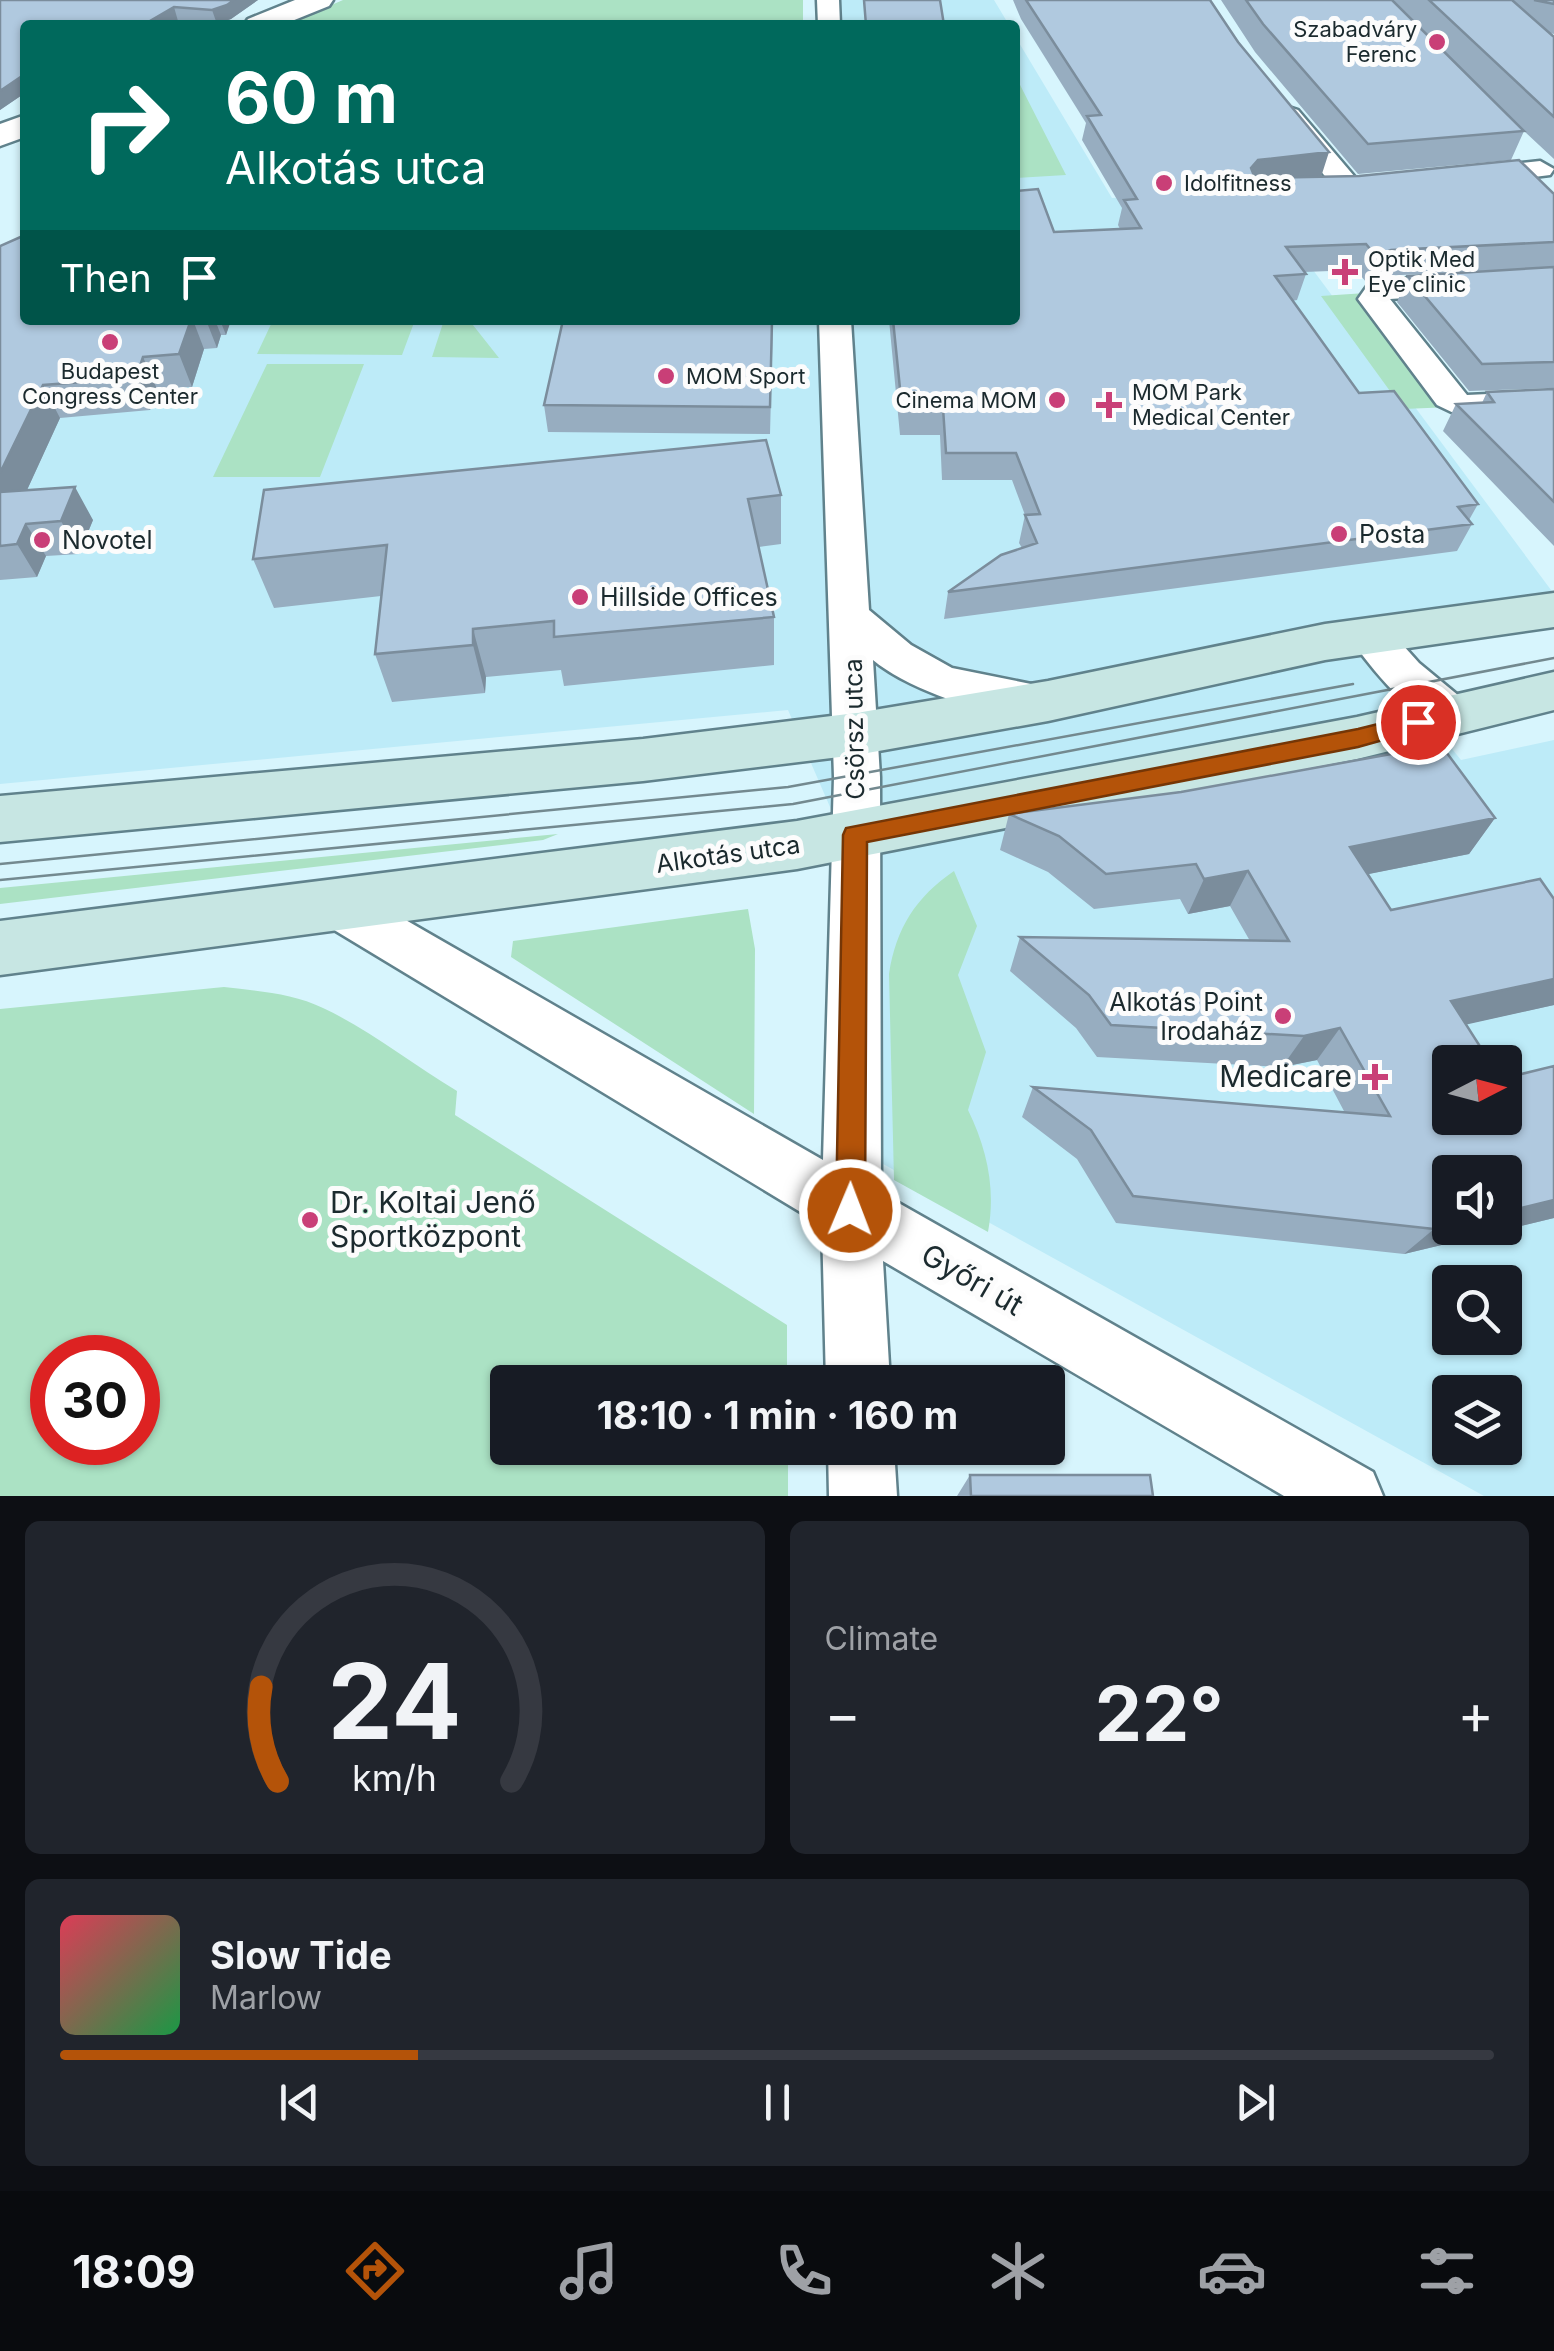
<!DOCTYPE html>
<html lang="en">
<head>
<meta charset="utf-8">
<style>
  :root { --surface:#171b24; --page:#20242c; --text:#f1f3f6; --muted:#9ea1a6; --line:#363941; --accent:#b45309 }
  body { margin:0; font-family:Inter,sans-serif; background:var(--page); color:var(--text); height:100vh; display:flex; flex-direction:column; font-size:38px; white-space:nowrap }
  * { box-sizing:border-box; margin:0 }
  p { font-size:32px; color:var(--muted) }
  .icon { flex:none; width:55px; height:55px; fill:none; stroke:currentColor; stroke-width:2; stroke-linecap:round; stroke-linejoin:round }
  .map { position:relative; height:1496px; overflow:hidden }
  .side { display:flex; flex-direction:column; gap:25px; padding:25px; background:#0d0f14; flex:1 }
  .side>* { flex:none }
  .guide { position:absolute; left:20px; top:20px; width:1000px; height:305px; border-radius:10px; box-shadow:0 2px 8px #0004; background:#00695c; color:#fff; overflow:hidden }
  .needle { width:65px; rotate:84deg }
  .controls { position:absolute; left:1432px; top:1045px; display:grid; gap:20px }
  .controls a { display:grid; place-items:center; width:90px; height:90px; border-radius:10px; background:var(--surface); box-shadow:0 2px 8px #0004; font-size:50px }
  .speed { position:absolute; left:30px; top:1335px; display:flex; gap:20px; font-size:50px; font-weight:700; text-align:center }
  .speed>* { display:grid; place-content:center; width:130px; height:130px; border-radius:50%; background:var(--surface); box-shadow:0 2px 8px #0004; line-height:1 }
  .speed .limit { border:15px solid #d22; background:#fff; color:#111 }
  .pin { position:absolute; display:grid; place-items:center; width:85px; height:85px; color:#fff; margin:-42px; border:5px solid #fff; border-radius:50%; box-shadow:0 2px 10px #0007 }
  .me { position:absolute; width:110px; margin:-55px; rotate:1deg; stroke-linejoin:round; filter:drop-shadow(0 0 8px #0008) }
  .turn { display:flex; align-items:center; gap:35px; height:210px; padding:0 40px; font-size:45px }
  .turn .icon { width:130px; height:130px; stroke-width:2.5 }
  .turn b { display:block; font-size:70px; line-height:85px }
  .then { display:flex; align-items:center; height:95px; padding:0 40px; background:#0003; gap:20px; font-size:38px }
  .big { font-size:75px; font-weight:700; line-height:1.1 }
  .side .widget { flex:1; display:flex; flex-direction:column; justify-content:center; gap:15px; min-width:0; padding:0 35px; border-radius:15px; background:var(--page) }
  .side .dial { align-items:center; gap:0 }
  .dial svg { height:260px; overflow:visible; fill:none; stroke:var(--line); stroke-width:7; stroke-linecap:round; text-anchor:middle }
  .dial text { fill:var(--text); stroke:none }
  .song { display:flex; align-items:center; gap:30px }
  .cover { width:120px; height:120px; border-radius:15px; background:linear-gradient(135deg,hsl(350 70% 55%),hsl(140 70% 35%)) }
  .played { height:10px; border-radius:5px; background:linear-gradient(90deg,var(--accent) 25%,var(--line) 25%) }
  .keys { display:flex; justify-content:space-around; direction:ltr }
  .heat { display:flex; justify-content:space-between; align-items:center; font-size:55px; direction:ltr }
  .side .tiles { flex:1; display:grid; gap:25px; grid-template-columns:1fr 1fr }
  .widget:last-child { grid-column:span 2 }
  .trip { position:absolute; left:490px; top:1365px; width:575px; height:100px; border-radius:10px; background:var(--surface); box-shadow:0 2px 8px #0004; font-weight:700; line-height:100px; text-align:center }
  .dock { display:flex; height:160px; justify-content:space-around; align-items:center; background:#090b0e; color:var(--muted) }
  .dock .icon { width:70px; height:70px }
  .dock .selected { color:var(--accent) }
  .dock b { font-size:45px; color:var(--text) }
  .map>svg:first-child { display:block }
  .built { fill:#bdebf8; fill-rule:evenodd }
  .green { fill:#abe2c4; fill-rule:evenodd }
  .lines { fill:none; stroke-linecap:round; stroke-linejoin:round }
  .minor-casing { stroke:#60828c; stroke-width:5 }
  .tertiary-casing { stroke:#60828c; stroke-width:5 }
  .secondary-casing { stroke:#60828c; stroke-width:5 }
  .minor { fill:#fff; fill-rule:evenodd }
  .tertiary { fill:#fff; fill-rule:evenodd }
  .secondary { fill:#c7e6e3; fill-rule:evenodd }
  .tram { stroke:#73898f; stroke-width:2.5 }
  .wall { fill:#97adc0 }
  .shaded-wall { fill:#7b8d9c }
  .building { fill:#b0c9df; stroke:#7b8d9c; stroke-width:2.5 }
  .route { fill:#b45309; stroke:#753606; stroke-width:2.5 }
  .poi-dot { fill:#c93f77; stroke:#fcfcfc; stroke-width:4 }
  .labels { text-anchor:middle; stroke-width:10; stroke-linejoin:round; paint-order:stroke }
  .far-poi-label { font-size:22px; fill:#1b2a2e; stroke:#fcfcfc; text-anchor:start }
  .poi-label { font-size:25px; fill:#1b2a2e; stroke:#fcfcfc; text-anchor:start }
  .street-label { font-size:25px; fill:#1b2a2e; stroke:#fcfcfc }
  .near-poi-label { font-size:30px; fill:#1b2a2e; stroke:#fcfcfc; text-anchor:end }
  .near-street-label { font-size:30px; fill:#1b2a2e; stroke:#fcfcfc }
</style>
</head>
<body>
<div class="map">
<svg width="1554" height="1496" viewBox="0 0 1554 1496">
  <rect width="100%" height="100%" fill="#d7f5fd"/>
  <!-- built -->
  <path class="built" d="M 836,0 L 994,0 L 1009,25 L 837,25 Z
    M 1015,36 L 1112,198 L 1255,192 L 1554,594 L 1351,624 L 1461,760 L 1554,740 L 1554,1496 L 1484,1496 L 865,1154 L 869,897 L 788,710 L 0,784 L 0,269 L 25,320 L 1015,320 ZM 1450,1062 L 1505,1062 L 1505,1118 L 1450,1118 ZM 1450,1172 L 1505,1172 L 1505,1228 L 1450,1228 ZM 1450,1282 L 1505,1282 L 1505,1338 L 1450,1338 ZM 1450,1392 L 1505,1392 L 1505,1448 L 1450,1448 Z"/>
  <!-- green -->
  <path class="green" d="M 343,0 L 803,0 L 803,25 L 285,25 Z
    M 1015,75 L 1066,175 L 1015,178 Z
    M 1366,293 L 1452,407 L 1403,409 L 1321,296 Z
    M 273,320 L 415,320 L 402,355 L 257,354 Z
    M 444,320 L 469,320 L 499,358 L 432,357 Z
    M 267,364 L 364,364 L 320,477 L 213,477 Z
    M 558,834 L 543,840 L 0,904 L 0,888 Z
    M 954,871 L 977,926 L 958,975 L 986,1052 L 968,1110 C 987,1149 996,1189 988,1232 L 894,1180 L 889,974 C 896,928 916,897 954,871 Z
    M 748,909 L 755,949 L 754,1114 L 511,957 L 513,941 Z
    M 224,987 C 257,991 293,993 323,1008 C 370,1030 412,1064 457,1091 L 455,1115 L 787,1325 L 787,1382 L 508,1382 L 508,1448 L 788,1448 L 788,1496 L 0,1496 L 0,1009 ZM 52,1358 L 138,1358 L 138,1442 L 52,1442 Z"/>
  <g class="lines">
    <!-- minor casing -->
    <g class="minor-casing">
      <path id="minor" d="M 817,0 L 839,0 L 840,25 L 818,25 Z
        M 1289,107 L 1298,110 L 1360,183 L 1364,189 L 1360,195 L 1340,195 L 1276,115 Z
        M 1540,161 L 1554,169 L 1550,175 L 1468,185 L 1454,177 L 1468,169 Z
        M 1554,270 L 1554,288 L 1390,299 L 1467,395 L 1554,391 L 1554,411 L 1460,416 L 1437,405 L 1358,299 L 1370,282 L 1381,280 Z
        M 819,320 L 851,320 L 869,610 L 911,645 L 952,668 L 1056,689 L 1063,700 L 1056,711 C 1008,726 911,692 873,660 L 880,777 L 881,1193 L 1373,1472 L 1383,1496 L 1284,1496 L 883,1261 L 890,1382 L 826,1382 L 822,1225 L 321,922 L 314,907 L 321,892 L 339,886 L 357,892 L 823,1160 L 834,777 Z
        M 1369,619 L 1384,624 L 1419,663 L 1465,701 L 1471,713 L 1465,725 C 1453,728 1446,731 1434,725 C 1406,710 1364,661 1348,634 L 1354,624 Z
        M 828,1448 L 894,1448 L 897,1496 L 829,1496 Z"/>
    </g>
    <!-- tertiary casing -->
    <g class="tertiary-casing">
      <path id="tertiary" d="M 295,0 L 333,0 L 329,6 L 282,25 L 244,25 L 248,19 Z
        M 25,115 L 25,137 L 0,146 L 0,124 Z"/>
    </g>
    <!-- secondary casing -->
    <g class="secondary-casing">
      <path id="secondary" d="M 1554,593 L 1554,627 L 1325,660 L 1048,721 L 856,755 L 643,781 L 0,842 L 0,796 L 643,739 L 856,713 L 1048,681 L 1325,624 Z
        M 1554,672 L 1554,710 L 1357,759 L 797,869 L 0,975 L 0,921 L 797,821 L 1357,717 Z"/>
    </g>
    <!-- minor -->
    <use href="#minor" class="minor"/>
    <!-- tertiary -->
    <use href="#tertiary" class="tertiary"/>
    <!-- secondary -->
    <use href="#secondary" class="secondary"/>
    <!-- tram -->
    <path class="tram" d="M 0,864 L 788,787 L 1353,684
      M 0,880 L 793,804 L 1554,658"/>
  </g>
  <!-- wall -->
  <path class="wall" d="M 0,0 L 258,0 L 231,19 L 217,24 L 178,21 L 171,25 L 25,25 L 25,93 L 0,110 Z
    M 1013,0 L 1210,0 L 1321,176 L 1554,194 L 1554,388 L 1469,391 L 1397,302 L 1408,276 L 1502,270 L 1381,276 L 1366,282 L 1356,270 L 1304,272 L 1306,274 L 1297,300 L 1292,301 L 1359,393 L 1478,504 L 1469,520 L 1472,524 L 1457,551 L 944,619 L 948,592 L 1022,548 L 1019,543 L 1025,515 L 1012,480 L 942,480 L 940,435 L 900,435 L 889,320 L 1015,320 L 1054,232 L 1120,229 L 1118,225 L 1122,208 L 1082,140 L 1086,123 L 1021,19 Z
    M 1221,0 L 1554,0 L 1554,34 L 1550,33 L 1554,37 L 1554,159 L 1524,131 L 1511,160 L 1358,174 L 1255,52 Z
    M 0,246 L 25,320 L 231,320 L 226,335 L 221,335 L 217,348 L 204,349 L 192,387 L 157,389 L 150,410 L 60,418 L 27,490 L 93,520 L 79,554 L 46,556 L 37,577 L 0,580 Z
    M 773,320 L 770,434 L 548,432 L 544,405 Z
    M 1554,389 L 1554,546 L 1443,431 L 1456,404 L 1482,403 L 1487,392 Z
    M 781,495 L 781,544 L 759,547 L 774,617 L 774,665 L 564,686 L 561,670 L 486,677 L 485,693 L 392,702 L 375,654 L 381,596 L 274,608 L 253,559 Z
    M 1009,814 L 1495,818 L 1469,854 L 1368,874 L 1391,910 L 1554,899 L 1554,1005 L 1466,1024 L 1554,1218 L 1404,1254 L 1116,1223 L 1077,1159 L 1022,1117 L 1033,1087 L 1345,1113 L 1317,1060 L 1282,1067 L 1097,1057 L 1076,1028 L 1010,971 L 1020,937 L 1250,941 L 1230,906 L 1188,914 L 1180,899 L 1094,909 L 1048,872 L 1000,850 Z
    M 970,1475 L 1153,1496 L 957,1496 Z"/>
  <!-- shaded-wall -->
  <path class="shaded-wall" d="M 234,0 L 258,0 L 231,19 L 217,24 L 212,10 Z
    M 174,7 L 178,21 L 171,25 L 143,25 Z
    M 25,74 L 25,93 L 0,110 L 0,91 Z
    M 1329,152 L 1321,177 L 1251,185 L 1251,168 L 1258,160 Z
    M 1391,250 L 1381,276 L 1366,282 L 1376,256 Z
    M 191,320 L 193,320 L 204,349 L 192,387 L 179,354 Z
    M 206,320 L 215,320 L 221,335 L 217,348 Z
    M 220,320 L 231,320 L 226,335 Z
    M 143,357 L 157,389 L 150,410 L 136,378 Z
    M 43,385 L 60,418 L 11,525 L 0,508 L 0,473 Z
    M 75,487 L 93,520 L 79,554 L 61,521 Z
    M 26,524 L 46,556 L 37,577 L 17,544 Z
    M 473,629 L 486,677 L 485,693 L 473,645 Z
    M 1495,818 L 1469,854 L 1329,882 L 1350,847 Z
    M 1248,871 L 1230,906 L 1188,914 L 1204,879 Z
    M 1554,979 L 1554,1005 L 1424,1034 L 1451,1001 Z
    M 1340,1028 L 1317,1060 L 1282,1067 L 1304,1036 Z
    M 1554,1200 L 1554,1218 L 1404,1254 L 1434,1229 L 1450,1225 L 1450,1228 L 1505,1228 L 1505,1212 Z"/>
  <!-- building -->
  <path class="building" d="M 0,0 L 234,0 L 227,5 L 212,10 L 174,7 L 143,25 L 25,25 L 25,74 L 0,91 Z
    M 864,0 L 940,0 L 944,25 L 866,25 Z
    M 1026,0 L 1210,0 L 1238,42 L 1329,152 L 1258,160 L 1251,168 L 1255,178 L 1359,176 L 1519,160 L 1554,194 L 1554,242 L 1391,250 L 1376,256 L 1366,244 L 1286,247 L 1306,274 L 1275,276 L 1359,393 L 1394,391 L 1478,504 L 1458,507 L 1472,524 L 948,592 L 1001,555 L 1037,543 L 1025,515 L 1040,514 L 1016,453 L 946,453 L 943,408 L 902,408 L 893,320 L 1015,320 L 1015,191 L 1038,189 L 1054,232 L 1141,228 L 1124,200 L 1137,199 L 1087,116 L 1101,115 Z
    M 1246,0 L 1392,0 L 1524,131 L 1368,144 L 1263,24 Z
    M 1429,0 L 1512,0 L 1554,37 L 1554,117 Z
    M 1534,0 L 1554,0 L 1554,4 Z
    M 25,235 L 25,320 L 191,320 L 179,354 L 143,357 L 136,378 L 43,385 L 0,473 L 0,246 Z
    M 1554,267 L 1554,362 L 1482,364 L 1408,276 Z
    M 563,320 L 772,320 L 770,407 L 544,405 Z
    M 1554,389 L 1554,502 L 1456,404 L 1494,402 L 1487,392 Z
    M 766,440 L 781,495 L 748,499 L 774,617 L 554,637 L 554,621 L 473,629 L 473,645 L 375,654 L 387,545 L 253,559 L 264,490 Z
    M 75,487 L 61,521 L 26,524 L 17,544 L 0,546 L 0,492 Z
    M 1441,745 L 1495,818 L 1350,847 L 1391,910 L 1540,879 L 1554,899 L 1554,979 L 1451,1001 L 1490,1062 L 1450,1062 L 1450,1118 L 1505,1118 L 1505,1078 L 1554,1066 L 1554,1200 L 1505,1212 L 1505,1172 L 1450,1172 L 1450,1225 L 1434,1229 L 1133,1196 L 1091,1130 L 1033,1087 L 1390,1116 L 1340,1028 L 1304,1036 L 1111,1025 L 1089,995 L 1020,937 L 1289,941 L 1248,871 L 1204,879 L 1196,864 L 1106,874 L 1059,836 L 1009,814 L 1181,792 Z
    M 970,1475 L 1150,1475 L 1153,1496 L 971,1496 Z"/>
  <!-- route -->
  <path class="route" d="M 1418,714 L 1429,722 L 1426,728 L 1358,747 L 867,842 L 865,1210 L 861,1220 L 850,1224 L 840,1220 L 836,1210 L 843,835 L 846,828 L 1358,729 Z"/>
  <!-- markers -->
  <g class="poi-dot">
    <circle cx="1437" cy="42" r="10"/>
    <circle cx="1164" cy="183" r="10"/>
    <path d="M1340 257h10v10h10v10h-10v10h-10v-10h-10v-10h10z"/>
    <circle cx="110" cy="342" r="10"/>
    <circle cx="666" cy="376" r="10"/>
    <circle cx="1057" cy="400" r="10"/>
    <path d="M1104 390h10v10h10v10h-10v10h-10v-10h-10v-10h10z"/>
    <circle cx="1339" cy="534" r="10"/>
    <circle cx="42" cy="540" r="10"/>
    <circle cx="580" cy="597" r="10"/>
    <circle cx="1283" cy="1016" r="10"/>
    <path d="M1370 1062h10v10h10v10h-10v10h-10v-10h-10v-10h10z"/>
    <circle cx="310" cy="1220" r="10"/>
  </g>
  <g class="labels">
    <!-- far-poi labels -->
    <g class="far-poi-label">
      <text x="1417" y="37" text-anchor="end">Szabadváry<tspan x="1417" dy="25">Ferenc</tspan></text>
      <text x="1184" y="191">Idolfitness</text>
      <text x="1368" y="267">Optik Med<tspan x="1368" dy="25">Eye clinic</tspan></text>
      <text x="110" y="379" text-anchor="middle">Budapest<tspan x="110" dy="25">Congress Center</tspan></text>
      <text x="686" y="384">MOM Sport</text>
      <text x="1132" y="400">MOM Park<tspan x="1132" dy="25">Medical Center</tspan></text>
      <text x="1037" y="408" text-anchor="end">Cinema MOM</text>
    </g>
    <!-- poi labels -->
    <g class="poi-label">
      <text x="1359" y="543">Posta</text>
      <text x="62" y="549">Novotel</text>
      <text x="600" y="606">Hillside Offices</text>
      <text x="1263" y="1011" text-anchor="end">Alkotás Point<tspan x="1263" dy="29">Irodaház</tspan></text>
    </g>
    <!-- street labels -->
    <g class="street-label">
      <text transform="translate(854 729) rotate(-91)" y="9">Csörsz utca</text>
      <text transform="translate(728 854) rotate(-8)" y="9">Alkotás utca</text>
    </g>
    <!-- near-poi labels -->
    <g class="near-poi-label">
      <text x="1352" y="1087">Medicare</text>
      <text x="330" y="1213" text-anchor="start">Dr. Koltai Jenő<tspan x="330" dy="34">Sportközpont</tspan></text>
    </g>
    <!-- near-street labels -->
    <g class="near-street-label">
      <text transform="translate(972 1280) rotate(30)" y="10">Győri út</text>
    </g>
  </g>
</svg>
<div class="controls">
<a><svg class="needle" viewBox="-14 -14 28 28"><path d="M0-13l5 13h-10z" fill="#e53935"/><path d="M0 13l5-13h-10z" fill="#9ea1a6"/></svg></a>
<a><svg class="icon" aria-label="sound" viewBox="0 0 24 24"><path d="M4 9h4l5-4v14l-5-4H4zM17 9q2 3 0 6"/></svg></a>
<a><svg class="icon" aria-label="search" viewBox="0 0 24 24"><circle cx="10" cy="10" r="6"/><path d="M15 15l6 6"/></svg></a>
<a><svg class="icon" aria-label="layers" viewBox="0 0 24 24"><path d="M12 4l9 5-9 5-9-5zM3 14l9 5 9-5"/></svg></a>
</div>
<div class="speed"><div class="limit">30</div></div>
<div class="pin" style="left:1418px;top:722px;background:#d93025"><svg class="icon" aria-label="arrive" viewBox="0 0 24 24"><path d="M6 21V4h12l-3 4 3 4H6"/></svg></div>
<svg class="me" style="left:850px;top:1210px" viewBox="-20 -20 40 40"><circle r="17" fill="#b45309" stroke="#fff" stroke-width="3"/><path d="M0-11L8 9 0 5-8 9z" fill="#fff"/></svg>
<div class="trip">18:10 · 1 min · 160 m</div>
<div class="guide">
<div class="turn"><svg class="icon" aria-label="right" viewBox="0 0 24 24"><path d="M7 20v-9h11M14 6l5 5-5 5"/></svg><div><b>60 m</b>Alkotás utca</div></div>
<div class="then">Then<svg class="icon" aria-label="arrive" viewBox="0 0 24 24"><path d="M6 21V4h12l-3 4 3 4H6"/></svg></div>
</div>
</div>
<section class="side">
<div class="tiles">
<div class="widget dial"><svg viewBox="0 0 100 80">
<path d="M14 69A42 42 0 1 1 86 69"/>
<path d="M14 69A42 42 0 0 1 9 40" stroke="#b45309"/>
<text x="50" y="56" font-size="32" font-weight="700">24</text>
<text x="50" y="72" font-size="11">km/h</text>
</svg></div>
<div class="widget"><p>Climate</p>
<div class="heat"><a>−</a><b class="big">22°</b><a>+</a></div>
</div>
<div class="widget">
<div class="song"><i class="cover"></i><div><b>Slow Tide</b><p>Marlow</p></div></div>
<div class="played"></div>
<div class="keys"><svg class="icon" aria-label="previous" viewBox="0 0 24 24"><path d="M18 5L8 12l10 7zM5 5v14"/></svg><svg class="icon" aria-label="pause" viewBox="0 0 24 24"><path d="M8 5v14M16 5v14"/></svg><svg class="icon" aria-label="next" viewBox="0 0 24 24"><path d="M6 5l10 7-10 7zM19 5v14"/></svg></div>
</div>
</div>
</section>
<nav class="dock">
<b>18:09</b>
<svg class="icon selected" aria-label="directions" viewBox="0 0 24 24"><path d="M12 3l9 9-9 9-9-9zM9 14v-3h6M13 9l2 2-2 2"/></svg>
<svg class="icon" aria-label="music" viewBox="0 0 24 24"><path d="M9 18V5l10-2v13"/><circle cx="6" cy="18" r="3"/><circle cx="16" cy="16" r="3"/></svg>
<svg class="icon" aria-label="phone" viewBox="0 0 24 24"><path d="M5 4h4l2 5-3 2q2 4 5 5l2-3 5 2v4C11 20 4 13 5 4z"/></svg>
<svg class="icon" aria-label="climate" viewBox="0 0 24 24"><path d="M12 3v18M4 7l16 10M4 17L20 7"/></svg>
<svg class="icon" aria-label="car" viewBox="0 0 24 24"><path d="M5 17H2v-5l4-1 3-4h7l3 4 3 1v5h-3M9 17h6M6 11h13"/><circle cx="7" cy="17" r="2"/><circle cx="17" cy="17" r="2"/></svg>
<svg class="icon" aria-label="filters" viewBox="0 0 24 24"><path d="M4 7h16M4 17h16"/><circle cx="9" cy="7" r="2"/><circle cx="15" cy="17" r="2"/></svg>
</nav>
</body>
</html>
